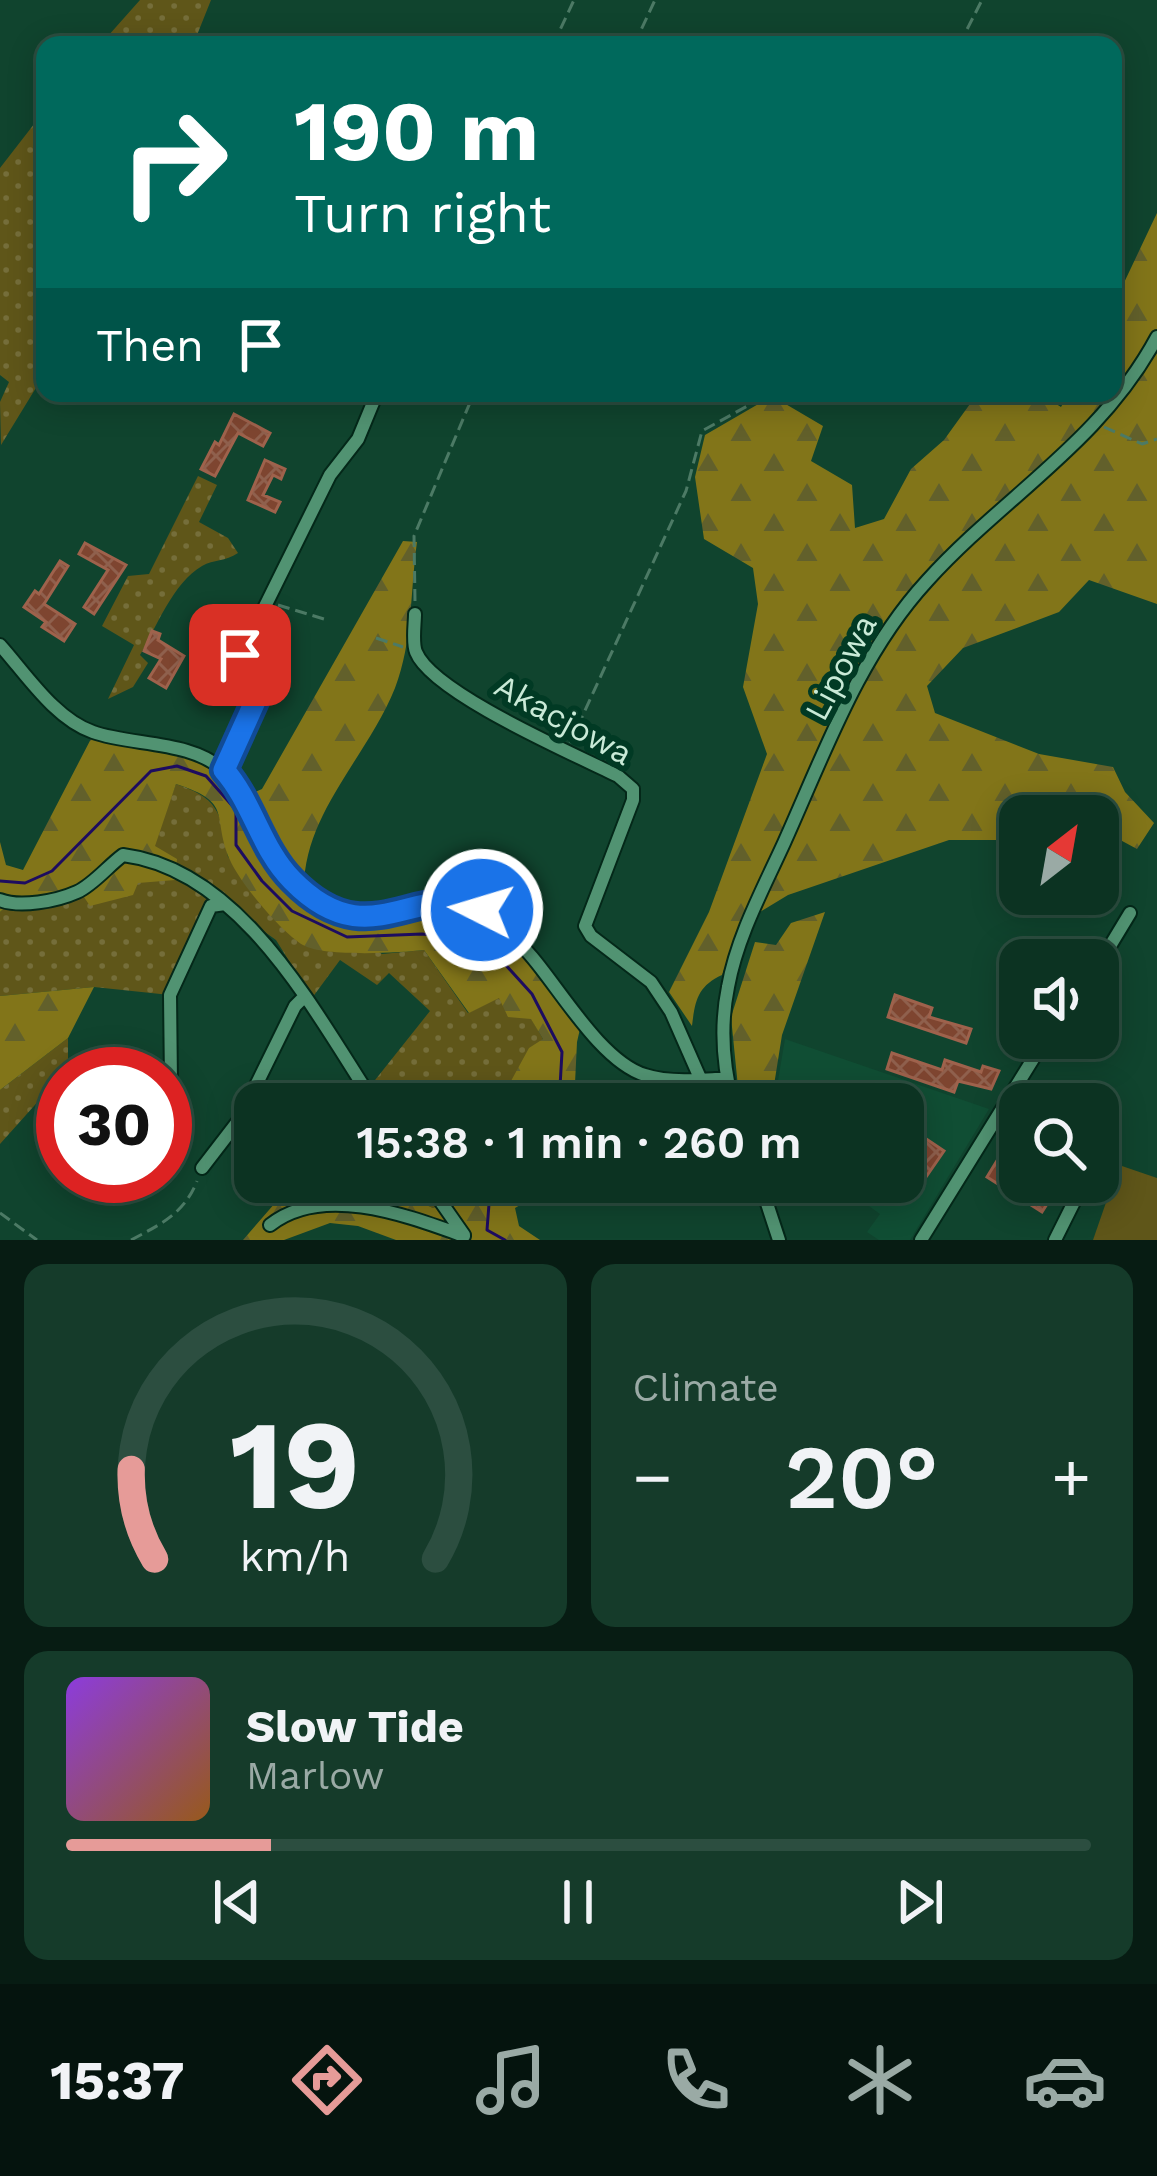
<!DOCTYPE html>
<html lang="en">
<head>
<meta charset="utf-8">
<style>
  :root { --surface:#0c3322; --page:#153b2a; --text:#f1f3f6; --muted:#9aaaa5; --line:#2c4e40; --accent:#e69b98 }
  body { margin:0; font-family:"Work Sans",sans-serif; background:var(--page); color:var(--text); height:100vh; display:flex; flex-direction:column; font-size:45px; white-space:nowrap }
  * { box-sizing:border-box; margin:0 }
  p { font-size:39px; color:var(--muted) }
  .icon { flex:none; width:66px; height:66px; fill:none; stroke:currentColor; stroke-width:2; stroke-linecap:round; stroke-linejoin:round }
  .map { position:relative; height:1240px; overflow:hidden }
  .details { display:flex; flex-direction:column; gap:24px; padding:24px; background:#071c13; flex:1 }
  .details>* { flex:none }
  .banner { position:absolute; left:36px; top:36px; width:1086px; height:366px; border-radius:24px; box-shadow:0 6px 30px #0003,0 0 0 3px var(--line); background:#00695c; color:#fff; overflow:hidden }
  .needle { width:78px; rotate:31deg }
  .controls { position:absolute; left:999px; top:795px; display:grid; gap:24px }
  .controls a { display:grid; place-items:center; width:120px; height:120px; border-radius:24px; background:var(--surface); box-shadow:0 6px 30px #0003,0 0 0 3px var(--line); font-size:60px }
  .speed { position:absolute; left:36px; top:1047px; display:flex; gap:24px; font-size:60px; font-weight:700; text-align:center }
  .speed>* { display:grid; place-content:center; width:156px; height:156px; border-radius:50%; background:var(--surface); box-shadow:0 6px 30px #0003,0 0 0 3px var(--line); line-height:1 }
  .speed .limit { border:18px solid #d22; background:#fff; color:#111 }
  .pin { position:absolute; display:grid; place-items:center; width:102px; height:102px; color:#fff; margin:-51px; border-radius:24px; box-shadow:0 6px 18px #0006 }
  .me { position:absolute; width:132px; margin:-66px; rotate:275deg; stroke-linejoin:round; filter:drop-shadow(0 0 9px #0008) }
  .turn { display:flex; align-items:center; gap:42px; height:252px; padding:0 60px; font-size:54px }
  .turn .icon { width:156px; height:156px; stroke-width:2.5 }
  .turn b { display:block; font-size:84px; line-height:102px }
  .then { display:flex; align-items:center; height:114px; padding:0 60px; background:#0003; gap:24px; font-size:45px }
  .big { font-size:90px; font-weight:600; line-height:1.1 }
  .details .card { flex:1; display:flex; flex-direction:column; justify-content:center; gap:18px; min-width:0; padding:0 42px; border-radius:24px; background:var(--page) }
  .details .dial { align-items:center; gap:0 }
  .dial svg { height:312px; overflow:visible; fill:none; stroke:var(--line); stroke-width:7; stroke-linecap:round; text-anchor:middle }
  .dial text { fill:var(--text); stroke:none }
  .song { display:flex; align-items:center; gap:36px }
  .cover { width:144px; height:144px; border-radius:18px; background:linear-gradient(135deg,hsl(270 70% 55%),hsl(30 70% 35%)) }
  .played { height:12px; border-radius:6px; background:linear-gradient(90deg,var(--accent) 20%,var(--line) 20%) }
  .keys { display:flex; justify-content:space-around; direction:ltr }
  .heat { display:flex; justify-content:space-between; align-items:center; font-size:66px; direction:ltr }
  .details .tiles { flex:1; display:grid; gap:24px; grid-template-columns:1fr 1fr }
  .card:last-child { grid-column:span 2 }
  .trip { position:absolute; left:234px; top:1083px; width:690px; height:120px; border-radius:24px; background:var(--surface); box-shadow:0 6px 30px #0003,0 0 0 3px var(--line); font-weight:600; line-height:120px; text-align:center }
  .menu { display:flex; height:192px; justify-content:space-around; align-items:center; background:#05140e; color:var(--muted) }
  .menu .icon { width:84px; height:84px }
  .menu .current { color:var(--accent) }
  .menu b { font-size:54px; color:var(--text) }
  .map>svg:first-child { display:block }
  .built { fill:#104e34 }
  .grass { fill:url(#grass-dots) }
  .forest { fill:url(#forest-firs) }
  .garden { fill:#5f5619 }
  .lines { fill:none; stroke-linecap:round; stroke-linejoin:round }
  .stream { stroke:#1d0c60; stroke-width:3 }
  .building { fill:url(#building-cross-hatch); stroke:#9e624c; stroke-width:3 }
  .minor-casing { stroke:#042819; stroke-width:16 }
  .path { stroke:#4c7a65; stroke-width:3; stroke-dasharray:12 6; stroke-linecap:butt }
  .minor { stroke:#519372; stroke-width:12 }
  .route-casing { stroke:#114b97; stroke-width:30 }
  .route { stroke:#1a73e8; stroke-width:21 }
  .labels { text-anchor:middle; stroke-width:12; stroke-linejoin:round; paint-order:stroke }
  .street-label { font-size:33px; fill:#c9ead7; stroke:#013a24 }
</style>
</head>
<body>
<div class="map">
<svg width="1157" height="1240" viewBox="0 0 1157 1240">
  <defs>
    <pattern id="grass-dots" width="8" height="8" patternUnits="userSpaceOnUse" patternTransform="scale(3)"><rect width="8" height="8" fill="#5f5619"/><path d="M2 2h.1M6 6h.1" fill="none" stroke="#756e3a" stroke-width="1.8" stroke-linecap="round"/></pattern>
    <pattern id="forest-firs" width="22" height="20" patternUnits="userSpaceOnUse" patternTransform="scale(3)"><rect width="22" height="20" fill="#827519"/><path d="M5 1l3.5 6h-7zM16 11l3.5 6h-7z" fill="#62602b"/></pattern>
    <pattern id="building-cross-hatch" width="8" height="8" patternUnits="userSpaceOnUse" patternTransform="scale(3)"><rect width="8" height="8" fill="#7e4530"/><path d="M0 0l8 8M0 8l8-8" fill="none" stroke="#8f604d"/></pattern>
  </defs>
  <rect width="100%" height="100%" fill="#10442e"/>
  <!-- built -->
  <path class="built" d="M 785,1039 L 989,1109 L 910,1240 L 879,1240 L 867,1232 L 880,1214 L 840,1185 L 841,1182 L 903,1182 L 903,1104 L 774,1104 Z"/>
  <!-- grass -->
  <path class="grass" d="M 140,0 L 211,0 L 193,45 L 100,45 Z
    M 45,110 L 45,373 L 1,445 L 0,402 L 9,382 L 0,375 L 0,168 Z
    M 198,476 L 217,485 L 199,522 L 228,538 L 238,553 C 225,562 214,559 202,566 C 173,583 157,626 140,655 L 148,663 L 133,687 L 108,699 L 134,645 L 102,626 L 128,576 L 149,574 Z
    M 176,784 C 220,799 221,813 228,857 L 382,954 L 424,950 L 468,1013 L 499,997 L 531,1018 L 543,1039 L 512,1080 L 525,1104 L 356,1104 L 430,1011 L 389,973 L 377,985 L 340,960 L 312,998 L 276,940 L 226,904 L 210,906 L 170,995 L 94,987 L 0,996 L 0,912 L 9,904 L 138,883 Z
    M 68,1038 L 68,1068 L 0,1144 L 0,1090 Z
    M 293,1182 L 492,1182 L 433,1208 C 379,1182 340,1187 282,1195 Z"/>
  <!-- forest -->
  <path class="forest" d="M 1157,213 L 1157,604 L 1089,580 L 1059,612 L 963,648 L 927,686 L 935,713 L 1039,754 L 1113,767 L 1125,792 L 1154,823 L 1137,849 L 1098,828 L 1098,816 L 1020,816 L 1020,840 L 949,840 L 788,895 L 742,923 L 722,975 C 698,986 695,1000 692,1026 L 669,992 L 709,912 L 767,754 L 743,687 L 758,604 L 753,568 L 704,539 L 695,477 L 705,435 L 772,396 L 823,426 L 811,461 L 852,485 L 855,528 L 884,519 L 911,469 L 944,440 L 975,397 L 1040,394 L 1061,407 L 1069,393 L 1113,393 L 1113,306 Z
    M 403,541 L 417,542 C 410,592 413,641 395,688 C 368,756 303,814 304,890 L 358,917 L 445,900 L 504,926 L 582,1020 L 577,1042 L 574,1104 L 525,1104 L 511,1081 L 529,1048 L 543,1039 L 531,1019 L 508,1017 L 499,998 L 469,1013 L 424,950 C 399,953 324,957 303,945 C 281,932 240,883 230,860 C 211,816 235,803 176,784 L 155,846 L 177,859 L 175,880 L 138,883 L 133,895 L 90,906 L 80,891 L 9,904 L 0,912 L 0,842 L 6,865 L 23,870 L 94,733 L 217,765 L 242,798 L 262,789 Z
    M 825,912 L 782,1035 L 771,1104 L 743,1104 L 738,1087 L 731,1017 L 755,942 L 776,945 L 791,923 Z
    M 94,987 L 68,1038 L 0,1090 L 0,996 Z
    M 492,1182 L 552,1182 L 549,1188 L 515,1208 L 519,1226 L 540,1240 L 396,1240 L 358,1226 L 330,1223 L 284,1240 L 243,1240 L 282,1195 C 340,1187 379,1182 433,1208 Z"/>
  <!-- garden -->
  <path class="garden" d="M 1119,1165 L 1157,1178 L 1157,1240 L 1093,1240 Z"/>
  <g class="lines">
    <!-- stream -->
    <path class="stream" d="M 0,881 L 25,883 L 52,871 L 151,771 L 177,766 L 206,776 L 236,810 L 236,845 L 262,881 L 292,911 L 347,937 L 422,934 L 483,940 L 532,994 L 562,1052 L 559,1104
      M 505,1240 L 487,1230 L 489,1204 L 518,1182"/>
  </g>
  <!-- building -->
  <path class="building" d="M 234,414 L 270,433 L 263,446 L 238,433 L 215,476 L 201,469 L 215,442 L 219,445 Z
    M 265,460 L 285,469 L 281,479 L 273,475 L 263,495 L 280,502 L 275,512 L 248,500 Z
    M 85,543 L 126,565 L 94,614 L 84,607 L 108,570 L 79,554 Z
    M 60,561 L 68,566 L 44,604 L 75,624 L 64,641 L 42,627 L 46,622 L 24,607 L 35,591 L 39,594 Z
    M 152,631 L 160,634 L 158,640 L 184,656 L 166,688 L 149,678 L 161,659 L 144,651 Z
    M 895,995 L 932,1008 L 929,1017 L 971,1029 L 966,1043 L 888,1017 Z
    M 892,1053 L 942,1070 L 945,1060 L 981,1072 L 983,1066 L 999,1071 L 991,1089 L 958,1081 L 954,1092 L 887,1069 Z
    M 903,1130 L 922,1136 L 944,1151 L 917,1190 L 903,1181 Z
    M 1020,1136 L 1020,1182 L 1061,1182 L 1042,1212 L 987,1177 L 998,1159 L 1003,1162 Z"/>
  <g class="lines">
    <!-- minor casing -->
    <g class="minor-casing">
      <path id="minor" d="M 415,614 C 415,624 412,642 416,652 C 432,693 576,755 618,776 L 633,789 L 633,800 L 585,926 L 591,936 L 651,982 L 671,1012 L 700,1078
        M 0,645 C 26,674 55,719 93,732 C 132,746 192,740 224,771 C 235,781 241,796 248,809 C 271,855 293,895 345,913 C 398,931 433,883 486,913 C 504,923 518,941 532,957 C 561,991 602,1062 645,1075 C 669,1083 702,1080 727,1078
        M 224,770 L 257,697 L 237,663 L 330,475 L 358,439 L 377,393
        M 0,900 C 20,908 57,901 77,892 C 93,885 108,866 123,855 C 242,870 315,1013 375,1104
        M 1098,966 L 1130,913
        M 165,1092 L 171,1082 L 170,995 L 211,906 L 225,904
        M 733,1104 C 723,1066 720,1026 728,987 C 737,937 763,889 784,843 C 825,752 859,655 927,581 C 1005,495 1100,443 1157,337
        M 202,1168 L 239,1120 L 295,1006 L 303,998
        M 427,1182 L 464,1235
        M 760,1182 L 779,1240
        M 270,1225 C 323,1183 408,1216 464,1236
        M 921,1240 L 1046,1038
        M 1055,1240 L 1084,1182"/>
    </g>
    <!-- path -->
    <path class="path" d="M 553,45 L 574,0
      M 634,45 L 655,0
      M 959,45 L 982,0
      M 1104,427 L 1142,444 L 1157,439
      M 415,601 L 414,536 L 474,393
      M 278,605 L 324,619
      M 376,638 L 403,647
      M 570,743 L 686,491 L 702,431 L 771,393
      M 0,1213 L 37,1240
      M 131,1240 C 161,1224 184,1214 197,1181"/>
    <!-- minor -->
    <use href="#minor" class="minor"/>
  </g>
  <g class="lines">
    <!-- route casing -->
    <g class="route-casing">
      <path id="route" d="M 240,655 L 239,670 L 257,697 L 224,770 C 253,803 261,849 292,880 C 370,960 416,878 482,910"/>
    </g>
    <!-- route -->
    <use href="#route" class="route"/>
  </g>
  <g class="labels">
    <!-- street labels -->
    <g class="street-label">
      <text transform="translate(840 667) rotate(-62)" y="12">Lipowa</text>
      <text transform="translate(564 719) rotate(29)" y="12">Akacjowa</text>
    </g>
  </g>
</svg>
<div class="controls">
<a><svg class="needle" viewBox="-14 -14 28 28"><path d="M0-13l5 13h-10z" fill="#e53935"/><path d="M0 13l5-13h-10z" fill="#9aaaa5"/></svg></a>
<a><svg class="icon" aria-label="sound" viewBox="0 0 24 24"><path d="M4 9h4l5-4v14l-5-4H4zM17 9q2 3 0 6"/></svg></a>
<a><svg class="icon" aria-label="search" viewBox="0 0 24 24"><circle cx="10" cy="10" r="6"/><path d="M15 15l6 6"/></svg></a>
</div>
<div class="speed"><div class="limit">30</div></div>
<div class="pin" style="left:240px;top:655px;background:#d93025"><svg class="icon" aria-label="arrive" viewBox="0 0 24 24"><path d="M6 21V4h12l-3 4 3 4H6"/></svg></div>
<svg class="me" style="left:482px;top:910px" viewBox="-20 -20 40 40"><circle r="17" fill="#1a73e8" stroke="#fff" stroke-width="3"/><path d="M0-11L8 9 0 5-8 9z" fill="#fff"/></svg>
<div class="trip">15:38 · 1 min · 260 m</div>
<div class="banner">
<div class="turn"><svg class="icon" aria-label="right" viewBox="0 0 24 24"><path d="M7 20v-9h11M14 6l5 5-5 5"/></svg><div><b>190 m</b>Turn right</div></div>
<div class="then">Then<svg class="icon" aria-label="arrive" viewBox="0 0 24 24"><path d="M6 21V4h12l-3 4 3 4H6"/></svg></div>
</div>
</div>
<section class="details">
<div class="tiles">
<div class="card dial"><svg viewBox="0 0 100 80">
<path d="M14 69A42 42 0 1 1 86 69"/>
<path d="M14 69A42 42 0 0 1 8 46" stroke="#e69b98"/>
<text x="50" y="56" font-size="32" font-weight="700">19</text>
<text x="50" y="72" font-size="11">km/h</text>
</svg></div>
<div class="card"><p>Climate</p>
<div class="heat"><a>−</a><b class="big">20°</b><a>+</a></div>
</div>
<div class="card">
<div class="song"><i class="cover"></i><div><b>Slow Tide</b><p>Marlow</p></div></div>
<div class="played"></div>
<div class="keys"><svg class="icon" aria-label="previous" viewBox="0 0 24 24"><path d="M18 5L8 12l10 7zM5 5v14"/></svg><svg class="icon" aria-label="pause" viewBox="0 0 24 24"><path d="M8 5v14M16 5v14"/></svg><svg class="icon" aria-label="next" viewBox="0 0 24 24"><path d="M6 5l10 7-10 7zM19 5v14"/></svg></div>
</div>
</div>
</section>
<nav class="menu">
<b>15:37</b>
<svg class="icon current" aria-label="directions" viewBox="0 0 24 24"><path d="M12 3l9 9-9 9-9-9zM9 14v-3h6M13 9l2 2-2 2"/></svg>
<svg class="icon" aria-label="music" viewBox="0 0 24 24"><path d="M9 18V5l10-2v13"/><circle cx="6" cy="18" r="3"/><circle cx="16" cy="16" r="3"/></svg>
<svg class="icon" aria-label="phone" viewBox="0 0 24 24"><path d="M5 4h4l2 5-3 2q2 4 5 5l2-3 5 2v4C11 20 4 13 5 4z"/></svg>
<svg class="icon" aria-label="climate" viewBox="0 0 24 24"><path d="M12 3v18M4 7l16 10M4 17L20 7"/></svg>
<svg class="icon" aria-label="car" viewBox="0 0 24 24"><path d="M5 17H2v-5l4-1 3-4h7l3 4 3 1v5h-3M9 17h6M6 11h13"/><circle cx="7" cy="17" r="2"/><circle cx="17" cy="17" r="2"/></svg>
</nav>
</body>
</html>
